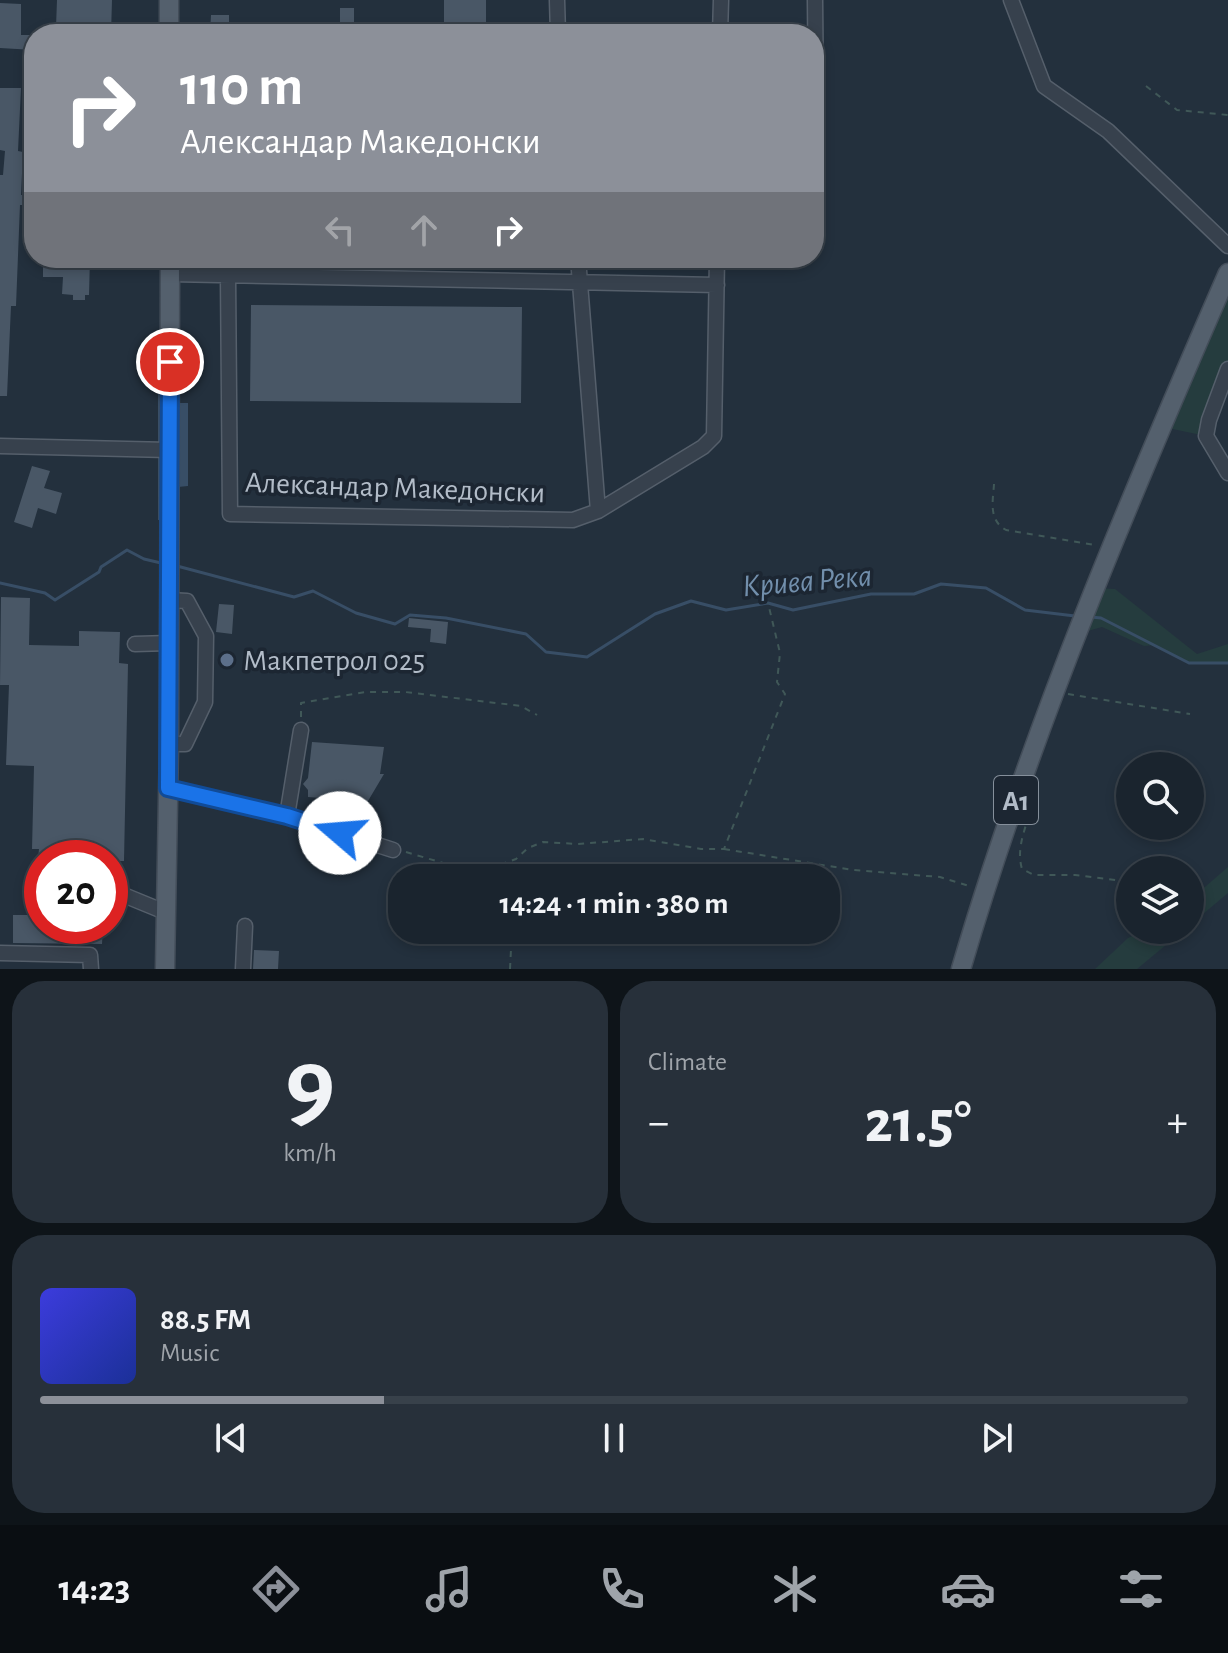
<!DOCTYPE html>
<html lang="en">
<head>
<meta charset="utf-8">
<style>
  :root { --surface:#1a242e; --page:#27303a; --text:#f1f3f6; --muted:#9fa4aa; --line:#38414a; --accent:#8c9099 }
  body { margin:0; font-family:"Alegreya Sans",sans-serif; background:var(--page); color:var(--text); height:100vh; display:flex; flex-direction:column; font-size:30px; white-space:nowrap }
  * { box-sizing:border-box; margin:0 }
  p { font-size:26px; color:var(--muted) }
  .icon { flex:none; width:44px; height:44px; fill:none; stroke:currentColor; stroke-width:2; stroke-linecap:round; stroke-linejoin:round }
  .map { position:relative; height:969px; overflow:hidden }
  .sheet { display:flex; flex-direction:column; gap:12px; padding:12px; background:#0e1419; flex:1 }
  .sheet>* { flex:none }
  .top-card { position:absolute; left:24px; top:24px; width:800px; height:244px; border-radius:32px; box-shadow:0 4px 12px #0003,0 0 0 2px var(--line); background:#8c9099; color:#fff; overflow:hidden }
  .buttons { position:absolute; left:1116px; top:752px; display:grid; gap:16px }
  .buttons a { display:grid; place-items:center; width:88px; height:88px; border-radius:50%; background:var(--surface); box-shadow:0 4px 12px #0003,0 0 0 2px var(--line); font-size:40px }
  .speed { position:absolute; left:24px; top:840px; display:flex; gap:16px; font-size:40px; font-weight:700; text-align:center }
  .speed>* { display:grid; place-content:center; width:104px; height:104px; border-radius:50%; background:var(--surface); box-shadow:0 4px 12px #0003,0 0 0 2px var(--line); line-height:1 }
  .speed .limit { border:12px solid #d22; background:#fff; color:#111 }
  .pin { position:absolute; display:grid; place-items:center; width:68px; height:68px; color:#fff; margin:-34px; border:4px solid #fff; border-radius:50%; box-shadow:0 2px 8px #0007 }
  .me { position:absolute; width:88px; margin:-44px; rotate:288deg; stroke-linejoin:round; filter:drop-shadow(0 0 6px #0008) }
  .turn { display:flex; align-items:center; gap:28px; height:168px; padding:0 24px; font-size:36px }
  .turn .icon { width:104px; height:104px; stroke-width:2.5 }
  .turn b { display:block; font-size:56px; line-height:68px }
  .lanes { display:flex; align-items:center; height:76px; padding:0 24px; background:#0003; justify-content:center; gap:40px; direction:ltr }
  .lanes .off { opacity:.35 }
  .big { font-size:60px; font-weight:700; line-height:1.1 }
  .sheet .tile { flex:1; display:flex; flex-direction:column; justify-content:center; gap:12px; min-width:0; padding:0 28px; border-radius:32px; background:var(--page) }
  .sheet .dial { align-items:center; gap:0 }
  .dial b { font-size:104px; line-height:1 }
  .song { display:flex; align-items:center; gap:24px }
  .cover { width:96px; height:96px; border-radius:12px; background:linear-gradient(135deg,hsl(240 70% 55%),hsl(230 70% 35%)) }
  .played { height:8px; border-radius:4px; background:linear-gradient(90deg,var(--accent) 30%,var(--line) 30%) }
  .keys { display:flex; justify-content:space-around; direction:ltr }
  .heat { display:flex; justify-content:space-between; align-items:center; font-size:44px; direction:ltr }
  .sheet .tiles { flex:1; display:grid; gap:12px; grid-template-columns:1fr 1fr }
  .tile:last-child { grid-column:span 2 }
  .trip { position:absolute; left:388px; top:864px; width:452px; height:80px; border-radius:32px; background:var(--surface); box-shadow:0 4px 12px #0003,0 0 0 2px var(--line); font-weight:700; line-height:80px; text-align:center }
  .tabs { display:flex; height:128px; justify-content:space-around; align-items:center; background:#0a0e12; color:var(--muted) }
  .tabs .icon { width:56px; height:56px }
  .tabs .selected { color:var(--accent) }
  .tabs b { font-size:36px; color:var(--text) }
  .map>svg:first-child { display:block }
  .green { fill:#253c3e }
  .water { fill:#384e66 }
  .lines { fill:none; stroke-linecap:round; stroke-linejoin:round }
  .stream { stroke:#384e66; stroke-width:3 }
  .building { fill:#495766 }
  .minor-casing { stroke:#555f6b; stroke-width:17 }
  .major-casing { stroke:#434d59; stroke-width:21 }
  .path { stroke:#405858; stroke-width:2; stroke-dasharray:6 6; stroke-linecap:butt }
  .minor { stroke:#37414d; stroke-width:14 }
  .major { stroke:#54606d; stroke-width:18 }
  .route-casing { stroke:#114b97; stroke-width:20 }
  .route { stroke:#1a73e8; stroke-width:14 }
  .service-dot { fill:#5c6f8a; stroke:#1c2632; stroke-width:3 }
  .labels { text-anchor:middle; stroke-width:7; stroke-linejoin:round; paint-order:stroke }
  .shield { fill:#1c2632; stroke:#858f9b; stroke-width:2 }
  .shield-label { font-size:28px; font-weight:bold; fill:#b2bcc8 }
  .street-label { font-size:30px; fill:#b2bcc8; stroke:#1c2632 }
  .poi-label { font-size:30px; fill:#b2bcc8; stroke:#1c2632; text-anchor:start }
  .water-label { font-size:32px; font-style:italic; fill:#728fac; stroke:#1c2632 }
</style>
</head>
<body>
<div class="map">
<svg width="1228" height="969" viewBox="0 0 1228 969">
  <rect width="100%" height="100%" fill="#23303d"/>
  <!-- green -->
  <path class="green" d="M 1228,273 L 1228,369 L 1206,436 L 1163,427 Z
    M 1095,588 L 1115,589 L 1197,654 L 1228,644 L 1228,663 L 1189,663 L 1155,645 L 1144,646 L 1102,627 L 1077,634 Z
    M 1228,867 L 1228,893 L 1190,925 L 1190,900 Z
    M 1145,930 L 1184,930 L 1137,969 L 1095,969 L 1128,938 Z"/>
  <!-- water -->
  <path class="water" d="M 158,362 L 177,362 L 178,403 L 188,403 L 188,486 L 178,487 L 178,520 L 158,520 Z"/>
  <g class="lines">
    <!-- stream -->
    <path class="stream" d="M 177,566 L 294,597 L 313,591 L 356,613 L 395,624 L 410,615 L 446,618 L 526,634 L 546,652 L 587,657 L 655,614 L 691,601 L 726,610 L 768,603 L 793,610 L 871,594 L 914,594 L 941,584 L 986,588 L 1025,610 L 1075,616
      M 0,583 L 45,593 L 55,600 L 99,572 L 101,567 L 127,550 L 144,559 L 161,563
      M 1091,617 L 1101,618 L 1189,663 L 1228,663"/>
  </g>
  <!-- building -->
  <path class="building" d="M 57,0 L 112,0 L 111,34 L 60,34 L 60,27 L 56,27 Z
    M 444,0 L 486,0 L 486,34 L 409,34 L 410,23 L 444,24 Z
    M 0,3 L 21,4 L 21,35 L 34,35 L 34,50 L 0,48 Z
    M 340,8 L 354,8 L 354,30 L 340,30 Z
    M 211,15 L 229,15 L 229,26 L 295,25 L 295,34 L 210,34 Z
    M 0,88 L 21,88 L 18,151 L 23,152 L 21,195 L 25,195 L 25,205 L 20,205 L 16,306 L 11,306 L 7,396 L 0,396 L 0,175 L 3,175 L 5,151 L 0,150 Z
    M 43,258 L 90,258 L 89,295 L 85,295 L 85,300 L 73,300 L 73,295 L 62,294 L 63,277 L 43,277 Z
    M 251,305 L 522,307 L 521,403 L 250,401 Z
    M 32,466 L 50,471 L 44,488 L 62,493 L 56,514 L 38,508 L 32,528 L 14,522 Z
    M 1,597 L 30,598 L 29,645 L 79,646 L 79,631 L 120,632 L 119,663 L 128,664 L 124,861 L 110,861 L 110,858 L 38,858 L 39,849 L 32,849 L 34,766 L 6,765 L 9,685 L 0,685 Z
    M 219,604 L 234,605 L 232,634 L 216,632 Z
    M 409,618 L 448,622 L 446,644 L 430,642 L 431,629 L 408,627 Z
    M 312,742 L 384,747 L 380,774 L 384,774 L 368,801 L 368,806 L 346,804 L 346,800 L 308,797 L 308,790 L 303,784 L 308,778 Z
    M 13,915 L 42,915 L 42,926 L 103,926 L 102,944 L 13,943 Z
    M 254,950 L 279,951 L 278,969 L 253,969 Z"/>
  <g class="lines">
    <!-- minor casing -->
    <g class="minor-casing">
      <path id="minor" d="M 557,0 L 558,34
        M 815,0 L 816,102
        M 1011,0 L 1044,86 L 1108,131 L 1228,246
        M 720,34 L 721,0
        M 578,258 L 598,511
        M 170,274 L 717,285
        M 228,276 L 230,514 L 573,520 L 598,511 L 703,447 L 714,436 L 717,258
        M 1228,369 L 1209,420 L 1206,436 L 1228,473
        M 0,446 L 169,450
        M 135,644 L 169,643
        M 169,744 L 185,744 L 205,702 L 206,636 L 187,601 L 169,600
        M 168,788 L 287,816 L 393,850
        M 287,816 L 301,730
        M 126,896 L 165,912
        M 0,953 L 90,955 L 91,969
        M 243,969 L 245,926"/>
    </g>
    <!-- major casing -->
    <g class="major-casing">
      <path id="major" d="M 169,34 L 169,0
        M 165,969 L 169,744 L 170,258
        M 961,969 C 1031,730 1129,500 1228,273"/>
    </g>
    <!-- path -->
    <path class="path" d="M 1146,86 L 1177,110 L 1228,115
      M 994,484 C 993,501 988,520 1006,530 L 1095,545
      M 1068,694 L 1190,714
      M 301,717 L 301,703 L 365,692 L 405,692 L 521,706 L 537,715
      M 1029,805 L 1032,808 C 1025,828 1016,849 1022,869 L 1034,875 L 1075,875 L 1130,882
      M 724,849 L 853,870 L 940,877 L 969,886
      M 406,852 L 453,866
      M 454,866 L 472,871 L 502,864 L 516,859 L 528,848 L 543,842 L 578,844 L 643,839 L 701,849 L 724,849 L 785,694 L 777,682 L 780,653 L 768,603
      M 459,869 L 477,878
      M 709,930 L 733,932
      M 510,969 L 512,930"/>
    <!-- minor -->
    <use href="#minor" class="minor"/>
    <!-- major -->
    <use href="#major" class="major"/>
  </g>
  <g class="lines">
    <!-- route casing -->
    <g class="route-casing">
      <path id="route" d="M 170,362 L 168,788 L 287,816 L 340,833"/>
    </g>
    <!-- route -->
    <use href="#route" class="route"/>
  </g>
  <!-- markers -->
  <circle class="service-dot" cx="227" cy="660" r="8"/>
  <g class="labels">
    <!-- shield labels -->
    <rect class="shield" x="994" y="776" width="44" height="48" rx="6"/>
    <g class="shield-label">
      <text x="1016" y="810">A1</text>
    </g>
    <!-- street labels -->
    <g class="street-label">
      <text transform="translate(395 487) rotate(2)" y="10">Александар Македонски</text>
    </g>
    <!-- poi labels -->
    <g class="poi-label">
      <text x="243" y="670">Макпетрол 025</text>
    </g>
    <!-- water labels -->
    <g class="water-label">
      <text transform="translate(807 580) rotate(-5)" y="11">Крива Река</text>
    </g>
  </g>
</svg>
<div class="buttons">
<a><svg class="icon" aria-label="search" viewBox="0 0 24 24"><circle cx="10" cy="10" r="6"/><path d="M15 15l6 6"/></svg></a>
<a><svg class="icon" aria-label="layers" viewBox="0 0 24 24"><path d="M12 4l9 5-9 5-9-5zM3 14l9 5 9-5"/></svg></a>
</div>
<div class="speed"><div class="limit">20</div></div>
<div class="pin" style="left:170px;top:362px;background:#d93025"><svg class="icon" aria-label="arrive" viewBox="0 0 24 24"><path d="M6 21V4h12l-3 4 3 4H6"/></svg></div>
<svg class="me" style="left:340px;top:833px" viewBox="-20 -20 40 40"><circle r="19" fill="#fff"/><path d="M0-13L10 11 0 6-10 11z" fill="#1a73e8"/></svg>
<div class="trip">14:24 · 1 min · 380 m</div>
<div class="top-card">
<div class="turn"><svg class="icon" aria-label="right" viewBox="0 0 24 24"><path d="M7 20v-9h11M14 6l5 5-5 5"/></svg><div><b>110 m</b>Александар Македонски</div></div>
<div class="lanes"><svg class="icon off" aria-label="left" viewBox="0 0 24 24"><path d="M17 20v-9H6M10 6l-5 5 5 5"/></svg><svg class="icon off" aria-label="ahead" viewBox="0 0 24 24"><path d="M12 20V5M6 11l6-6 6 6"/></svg><svg class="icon" aria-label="right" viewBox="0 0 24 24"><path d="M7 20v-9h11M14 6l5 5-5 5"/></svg></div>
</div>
</div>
<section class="sheet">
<div class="tiles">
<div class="tile dial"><b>9</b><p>km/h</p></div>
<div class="tile"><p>Climate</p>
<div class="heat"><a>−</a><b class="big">21.5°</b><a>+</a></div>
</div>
<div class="tile">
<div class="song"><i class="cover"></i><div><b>88.5 FM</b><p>Music</p></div></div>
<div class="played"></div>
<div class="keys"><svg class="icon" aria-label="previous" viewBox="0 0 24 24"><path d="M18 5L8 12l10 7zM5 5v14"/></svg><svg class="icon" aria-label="pause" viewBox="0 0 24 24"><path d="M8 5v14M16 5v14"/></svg><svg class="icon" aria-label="next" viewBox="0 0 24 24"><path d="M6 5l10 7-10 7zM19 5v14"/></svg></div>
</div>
</div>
</section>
<nav class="tabs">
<b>14:23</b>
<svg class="icon selected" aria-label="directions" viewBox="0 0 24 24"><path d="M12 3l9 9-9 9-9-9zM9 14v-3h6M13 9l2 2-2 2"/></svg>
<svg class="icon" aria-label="music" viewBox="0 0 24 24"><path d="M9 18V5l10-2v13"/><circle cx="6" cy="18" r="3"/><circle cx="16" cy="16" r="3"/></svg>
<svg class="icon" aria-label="phone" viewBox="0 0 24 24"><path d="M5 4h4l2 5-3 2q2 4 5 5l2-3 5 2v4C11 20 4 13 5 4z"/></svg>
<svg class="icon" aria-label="climate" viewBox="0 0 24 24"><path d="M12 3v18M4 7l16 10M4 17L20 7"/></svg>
<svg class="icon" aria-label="car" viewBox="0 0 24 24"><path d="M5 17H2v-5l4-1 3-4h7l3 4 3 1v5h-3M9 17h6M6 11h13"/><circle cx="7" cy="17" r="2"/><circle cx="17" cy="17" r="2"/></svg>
<svg class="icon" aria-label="filters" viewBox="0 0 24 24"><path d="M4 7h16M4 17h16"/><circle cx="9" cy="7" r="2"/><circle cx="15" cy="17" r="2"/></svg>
</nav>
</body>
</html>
